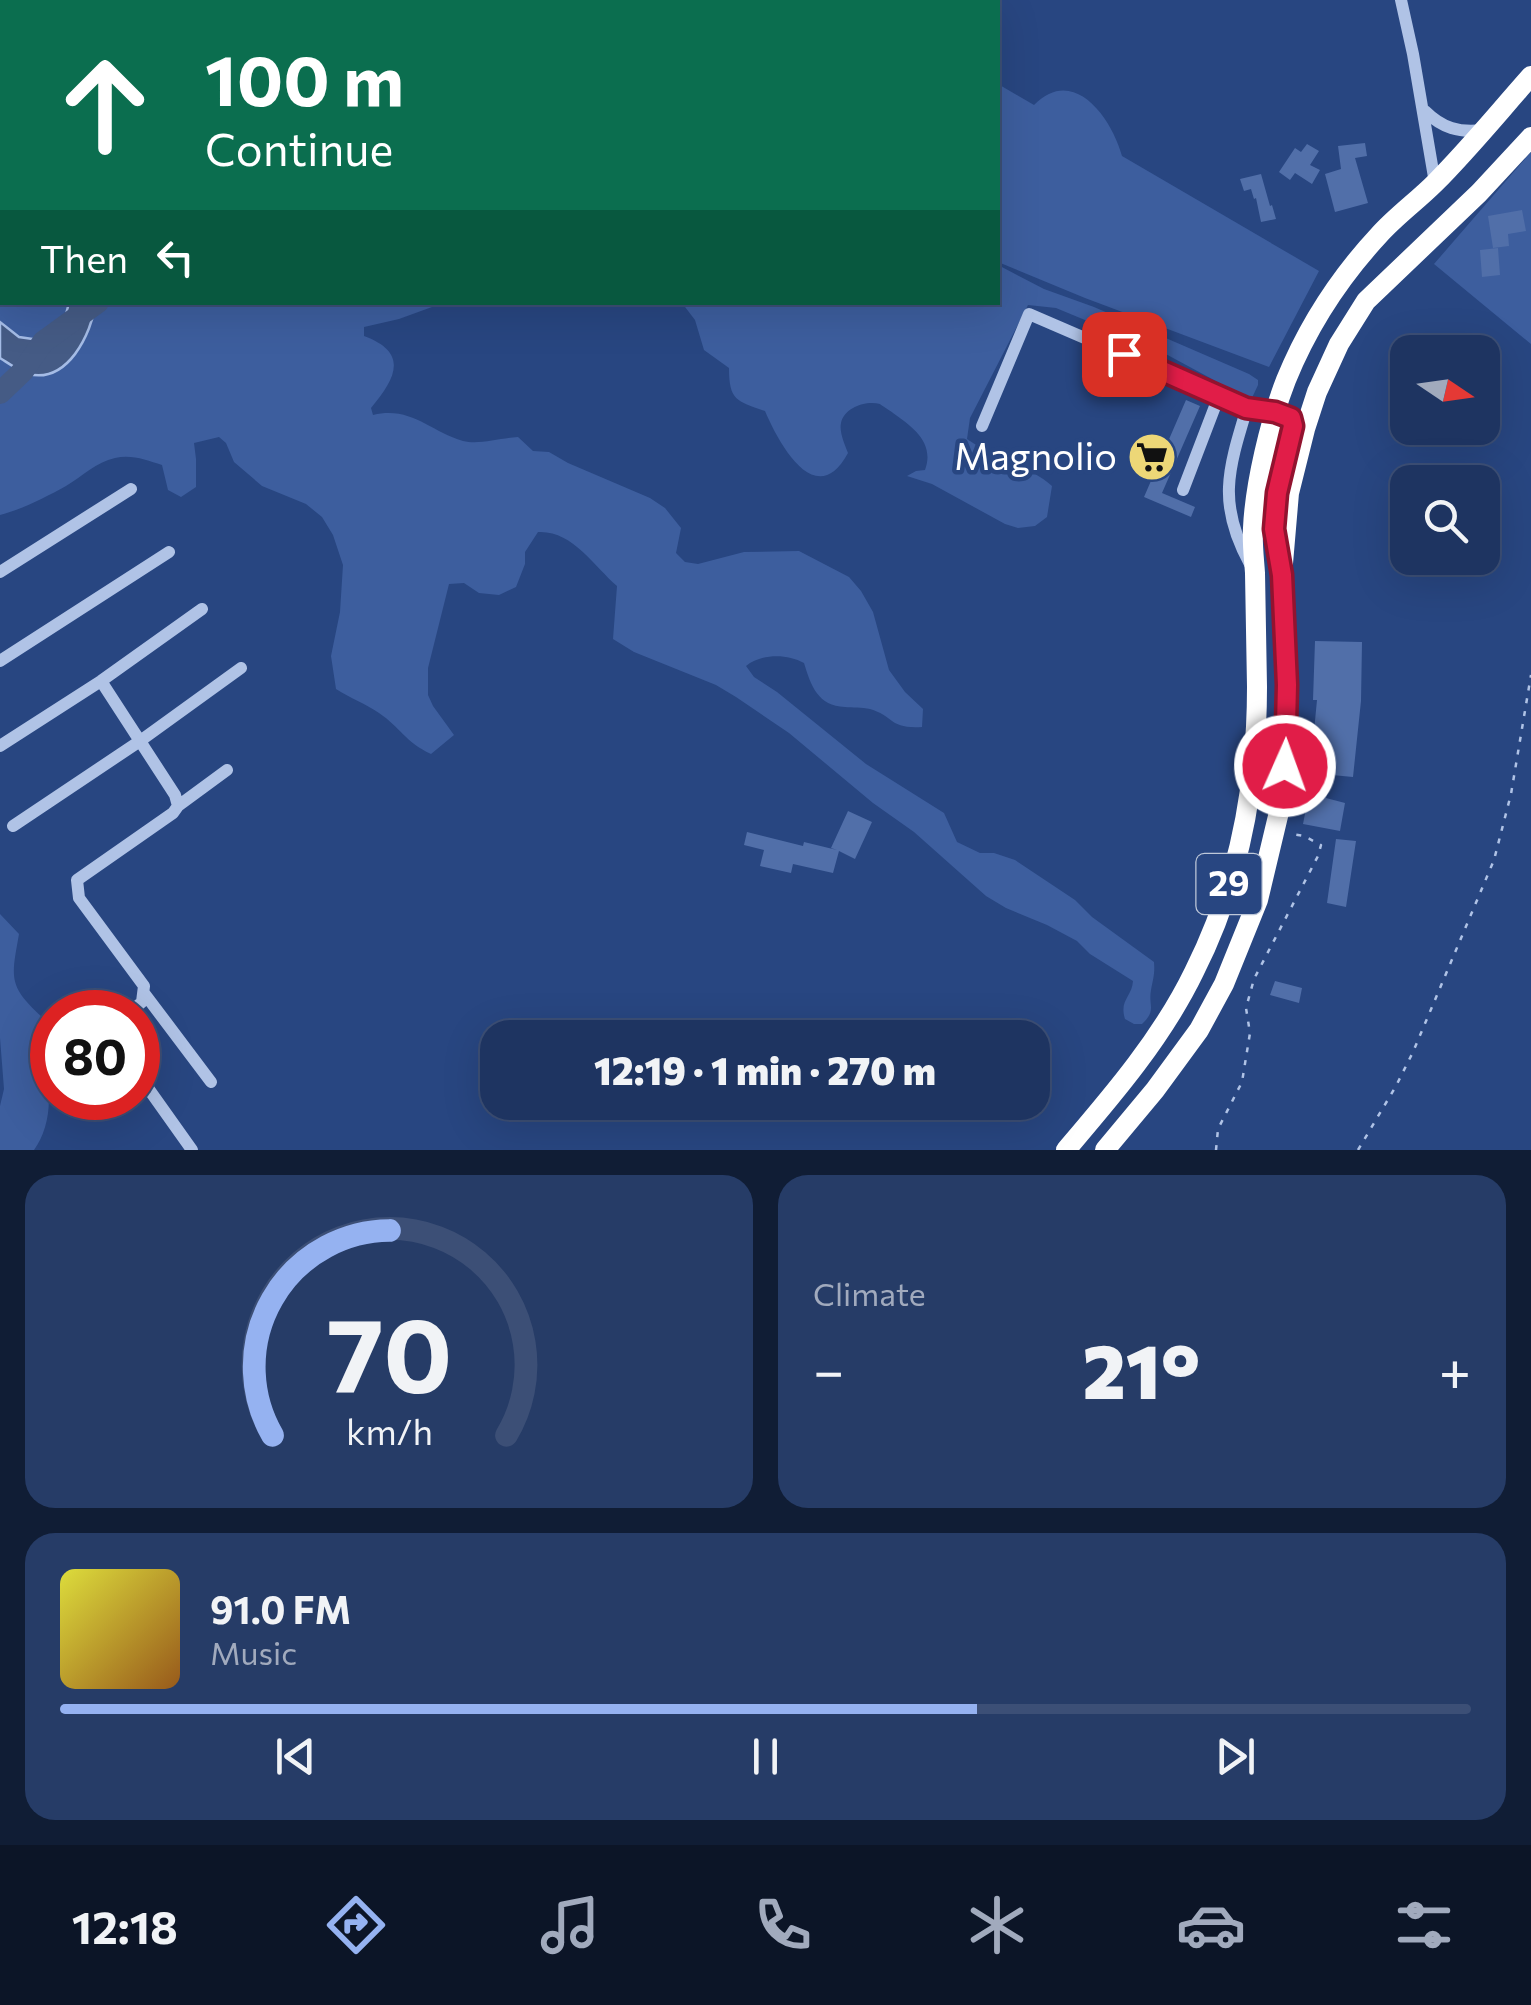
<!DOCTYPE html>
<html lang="en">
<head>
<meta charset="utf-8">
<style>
  :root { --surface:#1e3461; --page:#263c67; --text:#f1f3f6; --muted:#a1aabd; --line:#3c4f76; --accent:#95b2f1 }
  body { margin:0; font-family:Commissioner,sans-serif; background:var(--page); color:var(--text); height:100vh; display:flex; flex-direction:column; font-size:38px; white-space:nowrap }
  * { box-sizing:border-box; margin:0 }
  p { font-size:32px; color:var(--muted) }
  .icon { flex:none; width:55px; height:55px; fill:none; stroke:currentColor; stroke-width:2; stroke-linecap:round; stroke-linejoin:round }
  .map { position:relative; height:1150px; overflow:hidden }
  .drawer { display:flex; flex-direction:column; gap:25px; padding:25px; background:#101d35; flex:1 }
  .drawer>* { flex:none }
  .top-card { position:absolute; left:0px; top:0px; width:1000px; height:305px; box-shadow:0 10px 40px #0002,0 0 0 2px var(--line); background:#0b6e4f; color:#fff; overflow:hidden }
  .needle { width:65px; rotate:103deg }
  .buttons { position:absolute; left:1390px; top:335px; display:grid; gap:20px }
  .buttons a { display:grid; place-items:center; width:110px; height:110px; border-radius:20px; background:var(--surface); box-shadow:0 10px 40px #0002,0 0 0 2px var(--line); font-size:50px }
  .speed { position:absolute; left:30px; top:990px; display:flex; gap:20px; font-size:50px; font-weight:700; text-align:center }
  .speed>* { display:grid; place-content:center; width:130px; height:130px; border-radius:50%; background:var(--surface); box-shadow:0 10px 40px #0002,0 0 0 2px var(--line); line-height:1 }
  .speed .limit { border:15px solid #d22; background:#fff; color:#111 }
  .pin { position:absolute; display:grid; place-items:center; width:85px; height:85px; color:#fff; margin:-42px; border-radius:20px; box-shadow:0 5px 15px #0006 }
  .me { position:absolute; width:110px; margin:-55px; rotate:2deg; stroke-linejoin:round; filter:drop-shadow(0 0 8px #0008) }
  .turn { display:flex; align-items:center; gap:35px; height:210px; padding:0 40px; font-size:45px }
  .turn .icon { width:130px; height:130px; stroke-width:2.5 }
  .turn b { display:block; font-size:70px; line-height:85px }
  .then { display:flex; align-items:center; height:95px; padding:0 40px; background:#0003; gap:20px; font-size:38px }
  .big { font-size:75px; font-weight:800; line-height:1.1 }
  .drawer .card { flex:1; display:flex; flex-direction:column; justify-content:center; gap:15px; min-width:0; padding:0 35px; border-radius:30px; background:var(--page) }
  .drawer .dial { align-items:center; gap:0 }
  .dial svg { height:260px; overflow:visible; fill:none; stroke:var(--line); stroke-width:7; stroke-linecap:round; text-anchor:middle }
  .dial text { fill:var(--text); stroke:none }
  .song { display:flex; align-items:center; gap:30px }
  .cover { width:120px; height:120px; border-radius:15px; background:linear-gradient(135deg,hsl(60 70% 55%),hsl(30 70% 35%)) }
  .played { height:10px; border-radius:5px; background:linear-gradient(90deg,var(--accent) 65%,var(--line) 65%) }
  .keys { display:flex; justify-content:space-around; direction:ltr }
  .heat { display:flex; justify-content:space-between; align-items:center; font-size:55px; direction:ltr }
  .drawer .tiles { flex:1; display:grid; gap:25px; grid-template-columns:1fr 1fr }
  .card:last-child { grid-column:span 2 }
  .trip { position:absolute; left:480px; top:1020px; width:570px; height:100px; border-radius:30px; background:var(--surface); box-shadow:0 10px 40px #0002,0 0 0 2px var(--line); font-weight:800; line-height:100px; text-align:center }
  .tabs { display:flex; height:160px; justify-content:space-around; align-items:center; background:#0c1527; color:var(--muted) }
  .tabs .icon { width:70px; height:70px }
  .tabs .selected { color:var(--accent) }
  .tabs b { font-size:45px; color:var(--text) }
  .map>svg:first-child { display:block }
  .green { fill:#3d5e9e }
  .water { fill:#455b85; stroke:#a5bce6; stroke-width:2.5 }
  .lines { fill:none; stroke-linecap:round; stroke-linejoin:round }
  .river { stroke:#455b85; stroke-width:22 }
  .building { fill:#516fa9 }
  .path { stroke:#b0c3e6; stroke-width:2.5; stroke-dasharray:5 8; stroke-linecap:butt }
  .minor { stroke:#b0c3e6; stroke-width:12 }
  .highway { stroke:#fff; stroke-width:20 }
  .route-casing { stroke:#92132f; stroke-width:25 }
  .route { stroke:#e11d48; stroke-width:18 }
  .labels { text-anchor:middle; stroke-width:9; stroke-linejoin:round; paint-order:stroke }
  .shield { fill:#284681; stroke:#bec8d9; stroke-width:2.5 }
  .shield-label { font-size:35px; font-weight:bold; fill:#fff }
  .poi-label { font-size:38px; fill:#fff; stroke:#284681; text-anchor:end }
</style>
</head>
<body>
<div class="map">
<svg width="1531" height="1150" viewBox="0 0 1531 1150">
  <rect width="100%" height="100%" fill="#284681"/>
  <!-- green -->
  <path class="green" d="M 159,0 L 443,0 L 443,2 L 158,2 Z
    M 453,0 L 825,0 L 830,2 L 453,2 Z
    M 998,84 L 1034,105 C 1074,64 1112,119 1122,156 L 1319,271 L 1269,367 L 1085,298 L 998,262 Z
    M 1531,152 L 1531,344 L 1434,264 Z
    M 0,212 L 2,219 L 2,302 L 69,303 L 63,325 L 54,342 L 19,337 L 0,322 Z
    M 998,265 L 1044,289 L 1094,307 L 1249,374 L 1258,380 L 1258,385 L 1251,400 L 1162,352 L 1056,308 L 1028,305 L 970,418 L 967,439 C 994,458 1027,464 1052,486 L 1047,517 L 1035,526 L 1018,528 L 1005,524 L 932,484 L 907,476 L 916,471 L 925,470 C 935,443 913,427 893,413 C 892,412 881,405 880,404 C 867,400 844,407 841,423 C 839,432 845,445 848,453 C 816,512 779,444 765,411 C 737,401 729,401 729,368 L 704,350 L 695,320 L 682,303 L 998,302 Z
    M 96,303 L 443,303 L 399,319 L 364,327 L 364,336 C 410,353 395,379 371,408 L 373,415 C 411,406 429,431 463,441 C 479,445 500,438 518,437 L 533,451 L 549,452 L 568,463 L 650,498 L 665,508 L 681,528 L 676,553 L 685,562 L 698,564 L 744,552 L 799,551 L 849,577 L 861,591 L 873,612 L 889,670 L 905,692 L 923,709 L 922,727 C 889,729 894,716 870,709 C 862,707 852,708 845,707 C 818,706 811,686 804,663 C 786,653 761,654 746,666 L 754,677 L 777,692 L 866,764 L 944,813 L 957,842 L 980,853 L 994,853 L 1015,860 L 1075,900 L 1092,917 L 1154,962 C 1155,974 1153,979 1151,990 C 1148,1006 1157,1010 1142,1024 L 1134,1024 L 1125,1019 C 1119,1000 1132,997 1133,981 L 1090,954 L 1077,941 L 1047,925 L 1006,908 L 986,896 L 914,832 L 873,803 L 789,733 L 736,697 L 716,685 L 634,652 L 613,639 L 617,586 C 594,566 572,530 538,532 L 525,552 L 525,564 L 516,587 L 499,595 L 479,593 L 464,583 L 449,584 L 428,668 L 428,695 L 433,706 L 454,735 L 431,754 C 405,742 400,727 379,713 C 366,704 350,698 336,689 L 331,656 L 340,612 L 343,565 L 333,535 L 322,517 L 306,504 L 262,486 L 234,462 L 226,443 L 219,437 L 194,443 L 196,459 L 196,487 L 181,497 L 168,490 L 162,465 C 147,460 131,454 115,458 C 96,462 83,476 66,486 C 46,497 23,509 0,515 L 0,358 C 8,363 19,371 28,373 C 68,384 91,334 96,303 Z
    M 0,914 L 19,934 C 11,979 8,986 43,1018 C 44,1031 41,1045 42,1058 C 43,1068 47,1079 48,1089 C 51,1109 46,1134 34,1150 L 0,1150 L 0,1106 L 4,1089 L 0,1038 Z"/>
  <!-- water -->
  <path class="water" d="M 69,303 L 96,303 C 91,334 68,384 28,374 C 19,371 8,363 0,358 L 0,322 L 19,337 L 53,342 L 63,325 Z"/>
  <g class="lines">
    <!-- river -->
    <path class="river" d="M 158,2 L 159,0
      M 0,393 L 23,371 L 43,342 L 98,302"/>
  </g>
  <!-- building -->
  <path class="building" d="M 1365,143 L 1367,156 L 1355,158 L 1368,203 L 1335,212 L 1325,174 L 1341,169 L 1338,146 Z
    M 1307,144 L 1319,151 L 1310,165 L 1320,170 L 1312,184 L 1295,173 L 1290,180 L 1279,172 L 1295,148 L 1301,152 Z
    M 1261,174 L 1270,206 L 1272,205 L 1276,219 L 1261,222 L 1256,198 L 1254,199 L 1251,189 L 1244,191 L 1240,179 Z
    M 1522,210 L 1526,231 L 1508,234 L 1509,246 L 1493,248 L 1488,216 Z
    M 1498,248 L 1500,275 L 1482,277 L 1480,250 Z
    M 1186,400 L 1200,406 L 1162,493 L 1195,507 L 1191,517 L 1144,497 Z
    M 1315,641 L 1362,642 L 1361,701 L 1353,777 L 1332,775 L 1326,798 L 1345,803 L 1340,831 L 1303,824 L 1313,773 L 1310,773 L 1317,700 L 1313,700 Z
    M 848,811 L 872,822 L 855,859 L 839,851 L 833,873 L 793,864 L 791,873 L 760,866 L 764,850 L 744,845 L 747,832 L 803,846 L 804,842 L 837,850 L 831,848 Z
    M 1336,839 L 1356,841 L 1346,907 L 1327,903 Z
    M 1275,981 L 1302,988 L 1299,1003 L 1270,995 Z"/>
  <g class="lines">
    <!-- path -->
    <path class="path" d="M 1216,1150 L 1218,1129 L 1242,1082 L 1250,1033 L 1246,1008 L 1254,979 L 1318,856 L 1321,845 L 1304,836 L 1292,834
      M 1358,1150 L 1396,1086 L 1413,1052 L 1494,860 L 1511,794 L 1531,675"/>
    <!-- minor -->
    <path class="minor" d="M 1401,0 L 1413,54 L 1435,183
      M 0,94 L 2,98
      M 1425,111 C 1442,128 1459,133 1483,130
      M 1247,408 C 1228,470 1217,504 1250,564
      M 982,426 L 1029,314 L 1247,408 L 1275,412
      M 1183,490 L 1219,396
      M 0,572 L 131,489
      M 0,661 L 169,552
      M 101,681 L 175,795 L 178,806 L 173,813 L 77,880 L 79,898 L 144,986 L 142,1002 L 130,1012
      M 0,746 L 101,681 L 202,609
      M 178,806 L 227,770
      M 13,826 L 140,741 L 241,668
      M 144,993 L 211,1082
      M 138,1074 L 192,1150"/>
    <!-- highway -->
    <path class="highway" d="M 1066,1150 C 1113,1095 1162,1038 1194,972 C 1239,883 1257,786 1257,687 C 1256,649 1256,611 1255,573 C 1254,558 1252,543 1253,528 C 1255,484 1270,421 1286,380 C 1308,326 1339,278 1379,235 C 1396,216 1417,201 1435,183 C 1469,149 1499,112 1531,76
      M 1105,1150 L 1155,1090 L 1199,1030 L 1224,984 L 1258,900 L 1284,791 L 1287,685 L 1282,575 L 1289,493 L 1305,429 L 1317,392 L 1339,344 L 1366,301 L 1479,193 L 1531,137"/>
  </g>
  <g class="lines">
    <!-- route casing -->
    <g class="route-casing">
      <path id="route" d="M 1124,354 L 1246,408 L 1275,412 L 1291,418 L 1293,426 L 1277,493 L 1274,529 L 1282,575 L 1287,685 L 1285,766"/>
    </g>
    <!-- route -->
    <use href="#route" class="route"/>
  </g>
  <!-- icons -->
  <defs>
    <g id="supermarket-disc" transform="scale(2.5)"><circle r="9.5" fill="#edd777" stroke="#284681"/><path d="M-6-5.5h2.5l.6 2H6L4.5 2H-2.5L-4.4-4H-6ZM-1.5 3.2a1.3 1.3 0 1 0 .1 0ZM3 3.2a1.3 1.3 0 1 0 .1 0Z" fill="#111"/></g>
  </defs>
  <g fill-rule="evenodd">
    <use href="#supermarket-disc" x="1152" y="457"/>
  </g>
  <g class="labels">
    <!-- shield labels -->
    <rect class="shield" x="1196.5" y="854" width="65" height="60" rx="8"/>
    <g class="shield-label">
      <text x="1229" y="896">29</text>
    </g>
    <!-- poi labels -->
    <g class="poi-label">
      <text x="1117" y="470">Magnolio</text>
    </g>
  </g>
</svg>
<div class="buttons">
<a><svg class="needle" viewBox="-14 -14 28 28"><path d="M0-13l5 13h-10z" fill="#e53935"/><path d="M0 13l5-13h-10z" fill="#a1aabd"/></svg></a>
<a><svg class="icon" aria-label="search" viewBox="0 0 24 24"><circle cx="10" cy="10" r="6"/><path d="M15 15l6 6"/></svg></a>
</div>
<div class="speed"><div class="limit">80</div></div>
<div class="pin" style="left:1124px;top:354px;background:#d93025"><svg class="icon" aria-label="arrive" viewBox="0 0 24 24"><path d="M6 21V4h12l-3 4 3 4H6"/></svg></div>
<svg class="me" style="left:1285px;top:766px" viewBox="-20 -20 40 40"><circle r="17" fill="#e11d48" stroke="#fff" stroke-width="3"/><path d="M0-11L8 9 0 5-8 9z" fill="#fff"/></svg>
<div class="trip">12:19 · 1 min · 270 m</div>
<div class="top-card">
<div class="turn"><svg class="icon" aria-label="ahead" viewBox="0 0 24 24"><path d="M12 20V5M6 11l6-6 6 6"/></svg><div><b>100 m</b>Continue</div></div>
<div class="then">Then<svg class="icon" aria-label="left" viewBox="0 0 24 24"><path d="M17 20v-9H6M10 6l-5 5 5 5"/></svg></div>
</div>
</div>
<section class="drawer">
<div class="tiles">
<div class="card dial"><svg viewBox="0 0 100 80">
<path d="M14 69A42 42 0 1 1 86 69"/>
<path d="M14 69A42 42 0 0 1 50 6" stroke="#95b2f1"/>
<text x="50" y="56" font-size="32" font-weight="700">70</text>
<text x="50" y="72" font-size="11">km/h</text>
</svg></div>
<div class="card"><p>Climate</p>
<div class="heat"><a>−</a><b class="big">21°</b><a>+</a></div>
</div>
<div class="card">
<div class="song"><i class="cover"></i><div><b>91.0 FM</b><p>Music</p></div></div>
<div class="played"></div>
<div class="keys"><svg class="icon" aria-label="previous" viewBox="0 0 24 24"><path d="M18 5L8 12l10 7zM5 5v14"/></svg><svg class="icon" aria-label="pause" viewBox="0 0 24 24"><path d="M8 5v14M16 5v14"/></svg><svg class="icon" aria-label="next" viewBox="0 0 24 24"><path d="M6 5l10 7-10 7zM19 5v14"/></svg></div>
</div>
</div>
</section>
<nav class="tabs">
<b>12:18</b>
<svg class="icon selected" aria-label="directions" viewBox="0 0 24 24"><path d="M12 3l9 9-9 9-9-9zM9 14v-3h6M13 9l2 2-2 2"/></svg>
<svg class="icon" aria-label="music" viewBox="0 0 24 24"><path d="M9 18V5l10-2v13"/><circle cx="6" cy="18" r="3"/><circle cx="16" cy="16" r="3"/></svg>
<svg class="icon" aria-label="phone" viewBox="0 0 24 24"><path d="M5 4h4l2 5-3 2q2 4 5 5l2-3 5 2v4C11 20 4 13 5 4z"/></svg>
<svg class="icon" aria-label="climate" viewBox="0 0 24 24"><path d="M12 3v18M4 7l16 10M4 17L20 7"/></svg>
<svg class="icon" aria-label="car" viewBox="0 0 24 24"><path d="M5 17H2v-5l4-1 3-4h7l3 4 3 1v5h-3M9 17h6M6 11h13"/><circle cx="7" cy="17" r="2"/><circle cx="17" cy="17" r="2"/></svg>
<svg class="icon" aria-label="filters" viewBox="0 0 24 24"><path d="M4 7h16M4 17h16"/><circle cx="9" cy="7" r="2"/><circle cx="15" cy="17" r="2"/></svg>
</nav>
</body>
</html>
